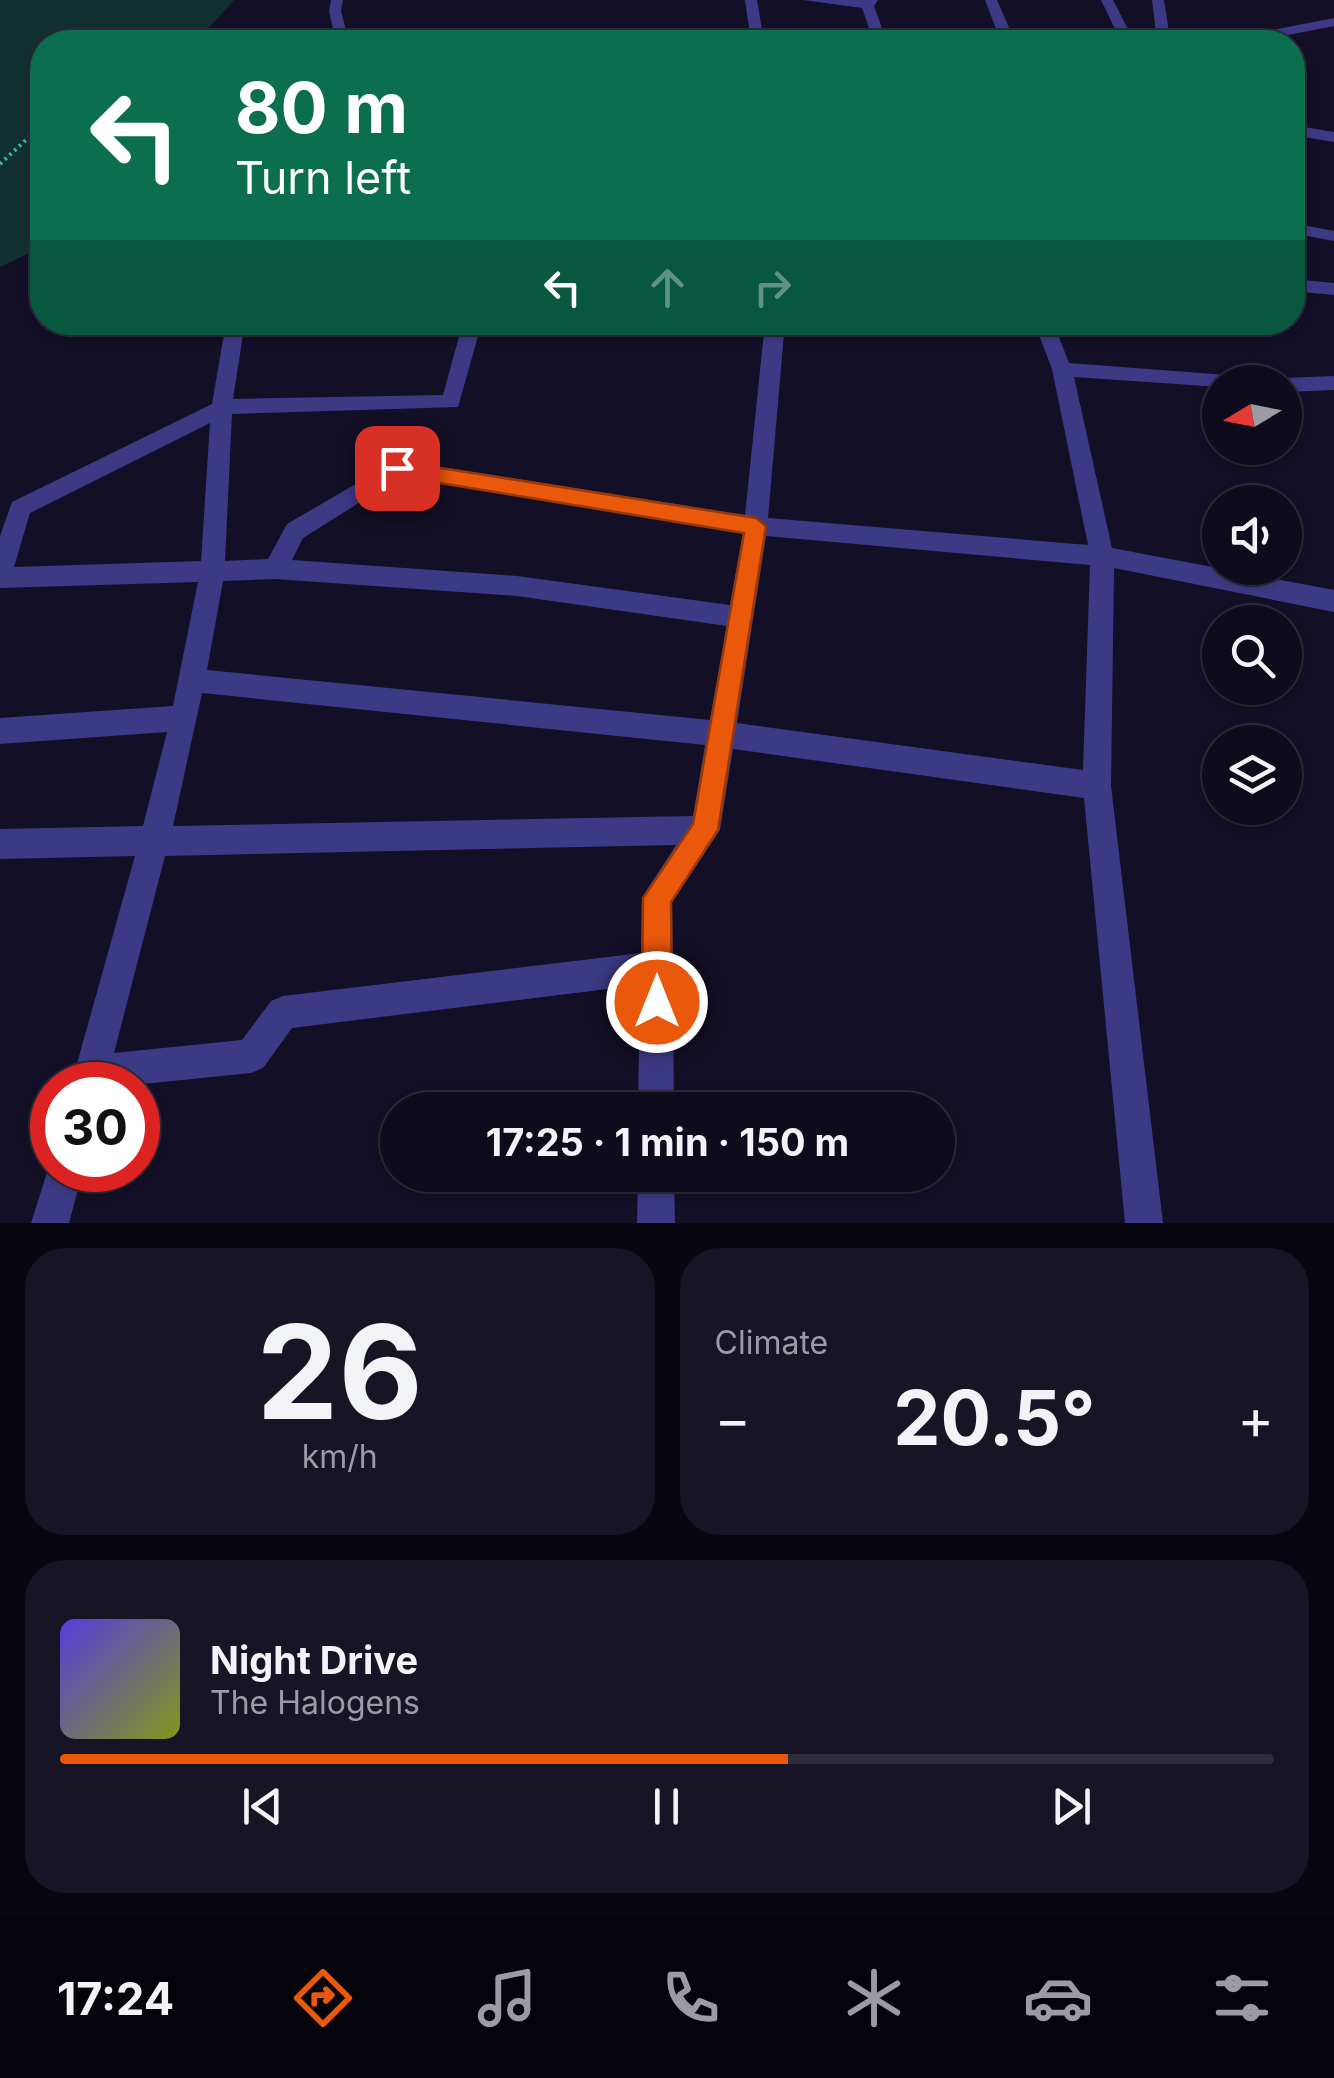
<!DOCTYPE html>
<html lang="en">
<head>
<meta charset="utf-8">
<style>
  :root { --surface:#0e0b1c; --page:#171425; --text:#f1f3f6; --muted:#9b9ba3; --line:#2e2b3b; --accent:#ea580c }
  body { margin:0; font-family:Inter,sans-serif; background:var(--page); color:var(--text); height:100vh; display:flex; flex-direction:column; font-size:38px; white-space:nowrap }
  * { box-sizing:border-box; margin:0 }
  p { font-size:32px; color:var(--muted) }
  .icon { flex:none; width:55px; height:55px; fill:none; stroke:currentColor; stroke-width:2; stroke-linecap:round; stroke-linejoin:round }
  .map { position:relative; height:1223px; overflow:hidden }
  .side { display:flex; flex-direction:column; gap:25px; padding:25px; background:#08060f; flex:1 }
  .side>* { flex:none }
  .guide { position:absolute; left:30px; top:30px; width:1275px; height:305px; border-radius:40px; box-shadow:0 2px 8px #0004,0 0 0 2px var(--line); background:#0b6e4f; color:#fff; overflow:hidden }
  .needle { width:65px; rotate:260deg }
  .tools { position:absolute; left:1202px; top:365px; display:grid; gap:20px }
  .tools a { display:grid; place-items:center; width:100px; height:100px; border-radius:50%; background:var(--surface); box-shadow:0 2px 8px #0004,0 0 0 2px var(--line); font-size:50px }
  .speed { position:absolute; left:30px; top:1062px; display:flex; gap:20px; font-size:50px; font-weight:700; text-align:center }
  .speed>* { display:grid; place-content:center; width:130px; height:130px; border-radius:50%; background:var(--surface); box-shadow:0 2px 8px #0004,0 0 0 2px var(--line); line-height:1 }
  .speed .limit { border:15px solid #d22; background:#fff; color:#111 }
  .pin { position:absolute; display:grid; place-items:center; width:85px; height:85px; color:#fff; margin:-42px; border-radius:20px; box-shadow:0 5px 15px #0006 }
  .me { position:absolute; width:110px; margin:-55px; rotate:0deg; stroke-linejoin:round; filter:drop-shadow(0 0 8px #0008) }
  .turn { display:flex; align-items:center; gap:35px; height:210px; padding:0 40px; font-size:45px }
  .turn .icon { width:130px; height:130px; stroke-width:2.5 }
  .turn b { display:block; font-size:70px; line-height:85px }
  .lanes { display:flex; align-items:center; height:95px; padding:0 40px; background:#0003; justify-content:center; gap:50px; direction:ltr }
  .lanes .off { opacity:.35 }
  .big { font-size:75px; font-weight:700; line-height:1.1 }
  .side .widget { flex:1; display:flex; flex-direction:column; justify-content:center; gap:15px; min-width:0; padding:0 35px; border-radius:40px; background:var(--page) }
  .side .dial { align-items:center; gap:0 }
  .dial b { font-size:130px; line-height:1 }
  .song { display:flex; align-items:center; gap:30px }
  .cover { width:120px; height:120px; border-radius:15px; background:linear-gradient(135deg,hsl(250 70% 55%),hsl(70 70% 35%)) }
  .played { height:10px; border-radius:5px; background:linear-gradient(90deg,var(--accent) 60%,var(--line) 60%) }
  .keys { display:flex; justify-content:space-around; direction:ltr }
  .heat { display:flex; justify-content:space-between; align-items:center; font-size:55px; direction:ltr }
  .side .tiles { flex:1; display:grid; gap:25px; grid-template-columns:1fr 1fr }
  .widget:last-child { grid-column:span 2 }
  .trip { position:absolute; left:380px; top:1092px; width:575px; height:100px; border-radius:50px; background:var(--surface); box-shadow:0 2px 8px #0004,0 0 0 2px var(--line); font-weight:700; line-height:100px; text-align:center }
  .tabs { display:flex; height:160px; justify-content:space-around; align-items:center; background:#06040b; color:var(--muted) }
  .tabs .icon { width:70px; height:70px }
  .tabs .current { color:var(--accent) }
  .tabs b { font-size:45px; color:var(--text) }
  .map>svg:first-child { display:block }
  .green { fill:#12302f }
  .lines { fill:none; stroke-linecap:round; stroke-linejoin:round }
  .path { stroke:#2fb8b0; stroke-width:4; stroke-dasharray:2.5 4; stroke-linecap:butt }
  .minor { fill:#3d3a85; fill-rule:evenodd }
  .route { fill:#ea580c; stroke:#983908; stroke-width:2.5 }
</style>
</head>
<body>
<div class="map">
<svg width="1334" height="1223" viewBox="0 0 1334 1223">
  <rect width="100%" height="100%" fill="#130f26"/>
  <!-- green -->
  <path class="green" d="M 0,0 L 234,0 L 196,42 L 42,42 L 42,247 L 0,267 Z"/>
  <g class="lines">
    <!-- path -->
    <path class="path" d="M 0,164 L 42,125"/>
    <!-- minor -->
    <path class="minor" d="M 331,0 L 343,0 L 341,11 L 349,42 L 336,42 L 329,11 Z
      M 745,0 L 757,0 L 764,42 L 751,42 Z
      M 803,0 L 878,0 L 874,6 L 887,42 L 874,42 L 862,8 Z
      M 985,0 L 997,0 L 1010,30 L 1116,31 L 1101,0 L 1113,0 L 1129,31 L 1156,32 L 1152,0 L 1164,0 L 1169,32 L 1257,33 L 1334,18 L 1334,26 L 1257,41 L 1011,38 L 1009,42 L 997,42 L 998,34 Z
      M 1292,125 L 1334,132 L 1334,142 L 1292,135 Z
      M 1292,223 L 1334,231 L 1334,241 L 1292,233 Z
      M 1292,279 L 1334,283 L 1334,295 L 1292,291 Z
      M 226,322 L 245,322 L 233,399 L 443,395 L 463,322 L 482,322 L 458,407 L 232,414 L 225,561 L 268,559 L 287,524 L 397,460 L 745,515 L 765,322 L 785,322 L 768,518 L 1088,545 L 1052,369 L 1034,322 L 1053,322 L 1069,363 L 1253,377 L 1256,382 L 1220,382 L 1220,387 L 1074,377 L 1112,548 L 1334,590 L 1334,612 L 1114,568 L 1111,786 L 1163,1223 L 1125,1223 L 1084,798 L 733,749 L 720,830 L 672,902 L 674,1110 L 638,1110 L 640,985 L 292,1028 L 263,1068 L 251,1073 L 132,1085 L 71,1085 L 135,856 L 0,859 L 0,829 L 143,826 L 167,732 L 0,744 L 0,718 L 173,706 L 198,582 L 0,588 L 0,536 L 12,502 L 212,404 ZM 210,423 L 201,561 L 14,567 L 30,513 ZM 400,477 L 743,533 L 730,605 L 517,576 L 292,560 L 303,538 ZM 766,536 L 1090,565 L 1083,770 L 737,723 ZM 275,579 L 517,596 L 727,626 L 710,720 L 207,670 L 223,581 ZM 202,693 L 705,745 L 693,816 L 173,826 ZM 676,845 L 642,898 L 641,953 L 283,996 L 271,1001 L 242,1040 L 114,1053 L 165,856 Z
      M 1334,376 L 1334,390 L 1285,392 L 1285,382 L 1276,382 L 1285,378 Z
      M 52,1157 L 52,1170 L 83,1170 L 69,1223 L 31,1223 Z
      M 638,1175 L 674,1175 L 675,1223 L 637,1223 Z"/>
  </g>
  <!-- route -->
  <path class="route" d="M 397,461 L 756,518 L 766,526 L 718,830 L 671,902 L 672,1002 L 667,1013 L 657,1017 L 646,1013 L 642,1002 L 643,898 L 693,824 L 744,533 L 397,476 L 387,468 Z"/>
</svg>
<div class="tools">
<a><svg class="needle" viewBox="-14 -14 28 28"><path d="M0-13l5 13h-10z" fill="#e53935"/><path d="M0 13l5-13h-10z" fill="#9b9ba3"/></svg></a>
<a><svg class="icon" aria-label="sound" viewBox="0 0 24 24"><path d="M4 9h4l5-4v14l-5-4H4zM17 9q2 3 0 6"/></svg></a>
<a><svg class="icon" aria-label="search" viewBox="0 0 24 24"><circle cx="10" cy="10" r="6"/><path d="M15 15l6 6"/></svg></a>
<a><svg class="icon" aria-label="layers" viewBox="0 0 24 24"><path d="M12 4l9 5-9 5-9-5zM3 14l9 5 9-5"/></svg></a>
</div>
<div class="speed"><div class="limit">30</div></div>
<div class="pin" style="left:397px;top:468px;background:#d93025"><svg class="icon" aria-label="arrive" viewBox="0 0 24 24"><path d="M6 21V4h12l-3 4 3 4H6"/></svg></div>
<svg class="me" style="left:657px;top:1002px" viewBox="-20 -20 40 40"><circle r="17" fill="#ea580c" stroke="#fff" stroke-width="3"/><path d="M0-11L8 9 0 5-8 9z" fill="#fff"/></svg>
<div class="trip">17:25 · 1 min · 150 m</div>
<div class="guide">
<div class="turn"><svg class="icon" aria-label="left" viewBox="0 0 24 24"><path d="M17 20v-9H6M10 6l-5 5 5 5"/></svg><div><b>80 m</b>Turn left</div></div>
<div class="lanes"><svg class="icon" aria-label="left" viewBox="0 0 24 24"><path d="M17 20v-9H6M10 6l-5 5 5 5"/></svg><svg class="icon off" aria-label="ahead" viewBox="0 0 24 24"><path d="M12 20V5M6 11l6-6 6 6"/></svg><svg class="icon off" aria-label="right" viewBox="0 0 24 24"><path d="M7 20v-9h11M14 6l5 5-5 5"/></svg></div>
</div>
</div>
<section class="side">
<div class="tiles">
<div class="widget dial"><b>26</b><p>km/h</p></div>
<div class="widget"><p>Climate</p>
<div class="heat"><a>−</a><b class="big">20.5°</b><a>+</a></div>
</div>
<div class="widget">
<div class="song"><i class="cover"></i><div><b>Night Drive</b><p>The Halogens</p></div></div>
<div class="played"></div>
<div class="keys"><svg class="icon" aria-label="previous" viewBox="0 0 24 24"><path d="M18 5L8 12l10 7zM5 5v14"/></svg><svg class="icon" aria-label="pause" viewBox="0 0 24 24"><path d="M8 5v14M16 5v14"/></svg><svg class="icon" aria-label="next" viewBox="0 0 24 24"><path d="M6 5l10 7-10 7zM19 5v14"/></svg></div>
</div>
</div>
</section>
<nav class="tabs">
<b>17:24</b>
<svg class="icon current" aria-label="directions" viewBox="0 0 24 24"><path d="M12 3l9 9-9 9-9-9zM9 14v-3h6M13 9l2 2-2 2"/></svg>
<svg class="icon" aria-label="music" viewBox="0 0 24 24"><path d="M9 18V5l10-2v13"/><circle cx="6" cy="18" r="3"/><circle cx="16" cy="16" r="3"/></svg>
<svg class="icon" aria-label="phone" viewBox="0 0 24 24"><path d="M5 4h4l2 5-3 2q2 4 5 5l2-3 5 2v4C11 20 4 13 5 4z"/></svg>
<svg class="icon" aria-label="climate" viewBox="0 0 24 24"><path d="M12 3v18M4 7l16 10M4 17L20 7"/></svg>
<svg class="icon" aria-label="car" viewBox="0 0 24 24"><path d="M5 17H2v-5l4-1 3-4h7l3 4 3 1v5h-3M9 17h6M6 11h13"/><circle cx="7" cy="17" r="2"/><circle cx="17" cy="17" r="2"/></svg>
<svg class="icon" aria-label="filters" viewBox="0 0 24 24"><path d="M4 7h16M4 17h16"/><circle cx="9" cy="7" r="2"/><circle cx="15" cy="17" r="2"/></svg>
</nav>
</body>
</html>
